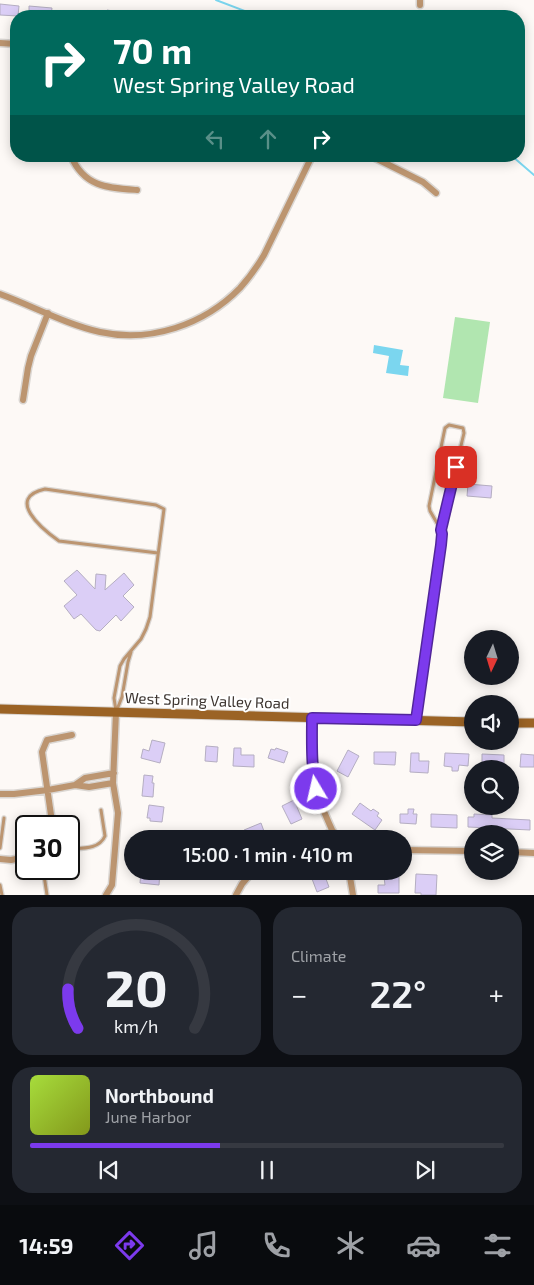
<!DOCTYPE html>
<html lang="en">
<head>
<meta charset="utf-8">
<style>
  :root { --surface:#171b24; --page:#242831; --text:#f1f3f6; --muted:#9ea1a6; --line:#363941; --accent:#7c3aed }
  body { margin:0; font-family:"Exo 2",sans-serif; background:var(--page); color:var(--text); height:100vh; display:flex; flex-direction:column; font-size:19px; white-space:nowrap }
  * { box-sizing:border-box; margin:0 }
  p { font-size:16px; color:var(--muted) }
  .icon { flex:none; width:28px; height:28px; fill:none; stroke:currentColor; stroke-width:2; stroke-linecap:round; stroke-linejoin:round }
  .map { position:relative; height:895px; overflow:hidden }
  .panel { display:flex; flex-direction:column; gap:12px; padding:12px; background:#0d0f14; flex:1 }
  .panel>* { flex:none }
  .hud { position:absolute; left:10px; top:10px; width:515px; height:152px; border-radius:20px; box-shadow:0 2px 12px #0003; background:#00695c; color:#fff; overflow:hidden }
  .needle { width:32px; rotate:184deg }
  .controls { position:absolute; left:464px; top:630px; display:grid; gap:10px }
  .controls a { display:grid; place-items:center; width:55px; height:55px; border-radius:50%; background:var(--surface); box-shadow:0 2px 12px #0003; font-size:25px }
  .speed { position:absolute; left:15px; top:815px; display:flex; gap:10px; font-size:25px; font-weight:700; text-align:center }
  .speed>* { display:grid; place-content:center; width:65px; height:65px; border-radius:50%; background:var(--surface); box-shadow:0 2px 12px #0003; line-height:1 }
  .speed .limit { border:2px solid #111; border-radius:8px; background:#fff; color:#111 }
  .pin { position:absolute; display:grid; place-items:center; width:42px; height:42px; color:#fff; margin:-21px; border-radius:10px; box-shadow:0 2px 8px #0006 }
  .me { position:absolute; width:55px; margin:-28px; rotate:351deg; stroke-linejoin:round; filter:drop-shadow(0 0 4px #0008) }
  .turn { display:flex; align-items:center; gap:18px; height:105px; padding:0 20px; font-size:22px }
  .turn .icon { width:65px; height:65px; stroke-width:2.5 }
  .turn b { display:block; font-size:35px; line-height:42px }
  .lanes { display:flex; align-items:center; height:48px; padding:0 20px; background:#0003; justify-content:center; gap:25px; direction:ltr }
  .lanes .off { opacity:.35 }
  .big { font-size:38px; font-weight:600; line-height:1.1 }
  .panel .tile { flex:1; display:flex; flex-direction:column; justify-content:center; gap:8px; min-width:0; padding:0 18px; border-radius:20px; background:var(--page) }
  .panel .dial { align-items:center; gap:0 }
  .dial svg { height:130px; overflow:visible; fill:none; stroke:var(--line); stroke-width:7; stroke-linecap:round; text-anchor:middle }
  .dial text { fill:var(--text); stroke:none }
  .song { display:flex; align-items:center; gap:15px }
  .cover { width:60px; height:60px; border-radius:8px; background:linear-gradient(135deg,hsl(80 70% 55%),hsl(70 70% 35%)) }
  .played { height:5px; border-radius:2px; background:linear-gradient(90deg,var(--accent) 40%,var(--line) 40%) }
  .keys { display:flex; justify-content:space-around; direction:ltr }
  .heat { display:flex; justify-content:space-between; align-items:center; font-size:28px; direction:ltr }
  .panel .tiles { flex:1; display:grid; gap:12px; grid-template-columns:1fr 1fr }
  .tile:last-child { grid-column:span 2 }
  .trip { position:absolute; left:124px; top:830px; width:288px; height:50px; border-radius:25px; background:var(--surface); box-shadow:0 2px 12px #0003; font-weight:600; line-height:50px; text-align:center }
  .tabs { display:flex; height:80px; justify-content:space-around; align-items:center; background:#090b0e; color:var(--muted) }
  .tabs .icon { width:35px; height:35px }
  .tabs .selected { color:var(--accent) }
  .tabs b { font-size:22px; color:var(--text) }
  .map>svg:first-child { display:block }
  .green { fill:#b1e6b0 }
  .water { fill:#7bd6ef }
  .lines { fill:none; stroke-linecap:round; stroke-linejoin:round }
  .stream { stroke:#7bd6ef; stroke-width:2 }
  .building { fill:#dbcef6; stroke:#b5aec2 }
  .lane-casing { stroke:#dad6d2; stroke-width:5.5 }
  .street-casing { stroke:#dad6d2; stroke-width:9 }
  .secondary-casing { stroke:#dad6d2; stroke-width:11 }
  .lane { stroke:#bc9570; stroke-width:3 }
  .street { stroke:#bc9570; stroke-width:6 }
  .secondary { stroke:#9b6325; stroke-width:9 }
  .route-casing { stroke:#51269a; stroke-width:12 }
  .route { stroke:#7c3aed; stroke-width:9 }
  .labels { text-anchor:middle; stroke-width:4; stroke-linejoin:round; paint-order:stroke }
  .street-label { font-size:15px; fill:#3d3530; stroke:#fff }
</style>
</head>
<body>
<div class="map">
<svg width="534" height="895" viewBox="0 0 534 895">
  <rect width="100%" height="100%" fill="#fdf9f6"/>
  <!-- green -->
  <path class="green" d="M 455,317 L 490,322 L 478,403 L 443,398 Z"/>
  <!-- water -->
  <path class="water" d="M 374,345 L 403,350 L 400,365 L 409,366 L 408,376 L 386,373 L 389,356 L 373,353 Z"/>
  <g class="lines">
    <!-- stream -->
    <path class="stream" d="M 216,0 L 258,16
      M 512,156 L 534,175"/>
  </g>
  <!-- building -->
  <path class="building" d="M 0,4 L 19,6 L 18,16 L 0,15 Z
    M 29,6 L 52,8 L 51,16 L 29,16 Z
    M 107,10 L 124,13 L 124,16 L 106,16 Z
    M 64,11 L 82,12 L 81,16 L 64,16 Z
    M 468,484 L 492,486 L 491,498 L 467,496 Z
    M 77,570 L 95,589 L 96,574 L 106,575 L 105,590 L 124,573 L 134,585 L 123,596 L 134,607 L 121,621 L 116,615 L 100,631 L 96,630 L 81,614 L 74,619 L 64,606 L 77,595 L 64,581 Z
    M 152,740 L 165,743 L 160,763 L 141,758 L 143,749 L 149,751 Z
    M 206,746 L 218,747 L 217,762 L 205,761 Z
    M 234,748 L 241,748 L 241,755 L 254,755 L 254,767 L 233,766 Z
    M 276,748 L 288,752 L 284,763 L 268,758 L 271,749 L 275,750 Z
    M 348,750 L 359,756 L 348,777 L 337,771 Z
    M 374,752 L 396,752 L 395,765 L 374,764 Z
    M 411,753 L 419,753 L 419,761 L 429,761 L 428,773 L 410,772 Z
    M 445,753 L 469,754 L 468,766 L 459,765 L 458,771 L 452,771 L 452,767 L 444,766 Z
    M 482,754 L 504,755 L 504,766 L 488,765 L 488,763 L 482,762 Z
    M 521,754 L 534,755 L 534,767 L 520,767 Z
    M 144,775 L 153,776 L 152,783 L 154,783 L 153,797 L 142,796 Z
    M 294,800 L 302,819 L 291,824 L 282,806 Z
    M 360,803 L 371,811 L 373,809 L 379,813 L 377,816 L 382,820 L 375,830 L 352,814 Z
    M 149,805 L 164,807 L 162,822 L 150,821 L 150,818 L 147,818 Z
    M 408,809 L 414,809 L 413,814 L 417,814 L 416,824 L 400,823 L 400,814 L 408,814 Z
    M 431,814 L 457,815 L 457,828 L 431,827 Z
    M 474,814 L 492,815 L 492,818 L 530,820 L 530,830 L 468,827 L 468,817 L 474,817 Z
    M 261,823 L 265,834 L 254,839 L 248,839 L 244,830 Z
    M 141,871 L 160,871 L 159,885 L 140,883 Z
    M 309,871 L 323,871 L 329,887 L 317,892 Z
    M 416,874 L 437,875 L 436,895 L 421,895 L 421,893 L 415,893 Z
    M 384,877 L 399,877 L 399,893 L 378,893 L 378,885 L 385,885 Z"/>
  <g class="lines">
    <!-- lane casing -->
    <g class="lane-casing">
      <path id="lane" d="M 116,711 L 114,698 L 120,666 L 124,659 L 141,639 L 146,629 L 150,617 L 164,509 L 156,505 L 45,489 C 5,498 42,529 59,541 L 158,553
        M 116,712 L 122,697 L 128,662 L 131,652
        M 416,720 L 441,545 L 442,534 L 441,530 L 464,433 L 463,428 L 449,425 L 445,428 L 429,506 L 430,511 L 441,530
        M 0,848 L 4,818
        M 69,849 C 81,848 99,850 105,836 L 101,810
        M 43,869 L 47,895
        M 0,885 L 2,895"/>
    </g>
    <!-- street casing -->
    <g class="street-casing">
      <path id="street" d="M 420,5 L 420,0
        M 0,43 L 16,44
        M 71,156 C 84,187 108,188 137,190
        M 371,156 L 423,182 L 436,193
        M 0,294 C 33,306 65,324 100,332 C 150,343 204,325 240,288 C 249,278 257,267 264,255 L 312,156
        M 23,400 L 28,368 L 31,356 L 48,313
        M 312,717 C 312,741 310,765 316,788 C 320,806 329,822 336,839
        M 75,785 L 85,778 L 114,773
        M 0,794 L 14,794 L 48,790 L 75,785 L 89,787 L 113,783
        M 51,826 L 52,822 L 42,752 L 47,740 L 72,735
        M 315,839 L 333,831
        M 402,850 L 472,851
        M 510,852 L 534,853
        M 0,859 L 11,860 L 26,857
        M 349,871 L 353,895
        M 106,895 L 112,885 L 118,813 L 113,783 L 116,712
        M 236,895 L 242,884 L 253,871"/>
    </g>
    <!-- secondary casing -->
    <g class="secondary-casing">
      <path id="secondary" d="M 0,709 L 472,722
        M 510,723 L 534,723"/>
    </g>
    <!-- lane -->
    <use href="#lane" class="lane"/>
    <!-- street -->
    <use href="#street" class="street"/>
    <!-- secondary -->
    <use href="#secondary" class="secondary"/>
  </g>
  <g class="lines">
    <!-- route casing -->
    <g class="route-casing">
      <path id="route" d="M 316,789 C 311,765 312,742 312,718 L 416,720 L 441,545 L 442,534 L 441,530 L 456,467"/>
    </g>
    <!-- route -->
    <use href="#route" class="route"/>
  </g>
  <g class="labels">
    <!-- street labels -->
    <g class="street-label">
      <text transform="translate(207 701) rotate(2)" y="5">West Spring Valley Road</text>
    </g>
  </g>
</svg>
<div class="controls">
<a><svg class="needle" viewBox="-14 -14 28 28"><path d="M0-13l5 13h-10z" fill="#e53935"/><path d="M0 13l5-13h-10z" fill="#9ea1a6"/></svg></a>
<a><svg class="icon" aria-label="sound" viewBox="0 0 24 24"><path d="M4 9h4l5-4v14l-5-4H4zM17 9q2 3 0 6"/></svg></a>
<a><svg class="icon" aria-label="search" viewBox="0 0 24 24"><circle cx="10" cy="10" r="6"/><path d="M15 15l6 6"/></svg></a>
<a><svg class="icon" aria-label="layers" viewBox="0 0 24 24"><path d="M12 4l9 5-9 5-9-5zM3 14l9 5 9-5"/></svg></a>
</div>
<div class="speed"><div class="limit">30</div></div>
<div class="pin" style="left:456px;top:467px;background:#d93025"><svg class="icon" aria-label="arrive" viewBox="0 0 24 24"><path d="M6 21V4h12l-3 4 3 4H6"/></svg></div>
<svg class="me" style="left:316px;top:789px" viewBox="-20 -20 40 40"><circle r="17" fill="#7c3aed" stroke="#fff" stroke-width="3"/><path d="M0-11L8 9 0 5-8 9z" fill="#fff"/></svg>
<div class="trip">15:00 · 1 min · 410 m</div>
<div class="hud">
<div class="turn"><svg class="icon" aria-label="right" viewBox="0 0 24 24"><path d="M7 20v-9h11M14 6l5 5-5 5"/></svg><div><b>70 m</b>West Spring Valley Road</div></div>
<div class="lanes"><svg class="icon off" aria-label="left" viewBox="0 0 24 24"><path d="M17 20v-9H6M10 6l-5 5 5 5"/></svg><svg class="icon off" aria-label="ahead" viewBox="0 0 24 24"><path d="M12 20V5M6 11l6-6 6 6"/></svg><svg class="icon" aria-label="right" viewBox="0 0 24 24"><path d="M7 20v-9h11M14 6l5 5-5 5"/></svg></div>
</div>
</div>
<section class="panel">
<div class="tiles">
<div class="tile dial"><svg viewBox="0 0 100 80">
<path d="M14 69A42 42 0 1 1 86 69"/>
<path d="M14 69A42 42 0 0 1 8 45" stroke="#7c3aed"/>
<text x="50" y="56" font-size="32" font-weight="700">20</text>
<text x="50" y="72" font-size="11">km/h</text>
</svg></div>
<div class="tile"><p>Climate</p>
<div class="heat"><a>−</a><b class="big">22°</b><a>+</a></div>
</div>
<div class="tile">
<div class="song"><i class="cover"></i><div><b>Northbound</b><p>June Harbor</p></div></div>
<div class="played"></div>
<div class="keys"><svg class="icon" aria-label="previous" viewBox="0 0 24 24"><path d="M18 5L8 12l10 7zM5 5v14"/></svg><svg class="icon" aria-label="pause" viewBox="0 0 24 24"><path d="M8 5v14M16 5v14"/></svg><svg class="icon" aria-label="next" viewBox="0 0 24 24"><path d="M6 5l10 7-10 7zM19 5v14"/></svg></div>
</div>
</div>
</section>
<nav class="tabs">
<b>14:59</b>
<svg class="icon selected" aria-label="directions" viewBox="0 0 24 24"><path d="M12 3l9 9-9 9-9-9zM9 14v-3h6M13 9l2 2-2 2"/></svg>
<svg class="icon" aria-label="music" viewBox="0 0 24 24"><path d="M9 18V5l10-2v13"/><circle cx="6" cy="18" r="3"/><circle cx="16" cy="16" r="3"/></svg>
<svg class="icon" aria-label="phone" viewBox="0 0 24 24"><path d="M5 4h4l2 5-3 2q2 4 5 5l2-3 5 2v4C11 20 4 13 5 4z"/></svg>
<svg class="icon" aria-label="climate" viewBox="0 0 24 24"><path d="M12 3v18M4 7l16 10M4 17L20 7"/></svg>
<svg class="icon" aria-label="car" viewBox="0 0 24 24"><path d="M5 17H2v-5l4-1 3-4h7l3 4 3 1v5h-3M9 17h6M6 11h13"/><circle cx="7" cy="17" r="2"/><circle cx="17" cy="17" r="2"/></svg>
<svg class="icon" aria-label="filters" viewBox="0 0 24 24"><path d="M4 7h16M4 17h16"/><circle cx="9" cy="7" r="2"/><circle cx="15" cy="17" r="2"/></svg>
</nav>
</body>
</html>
